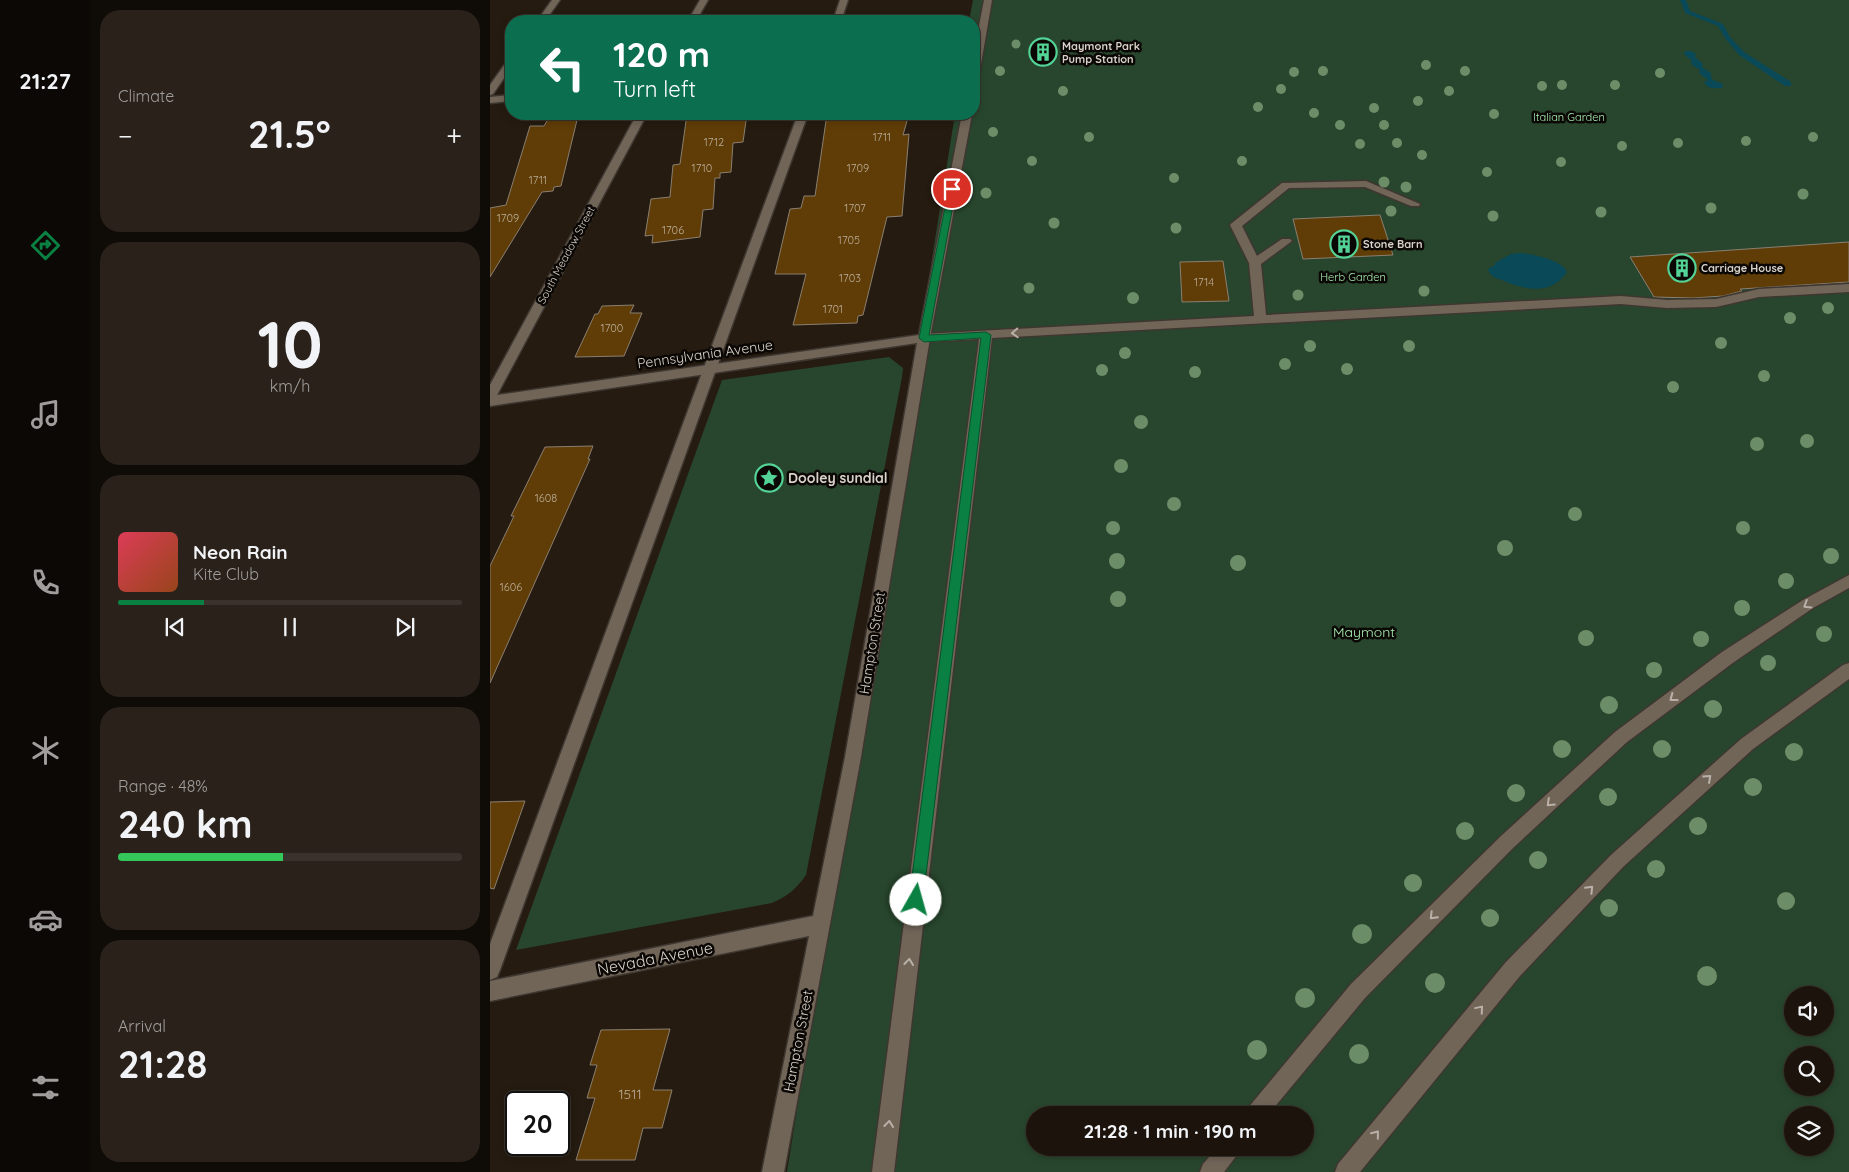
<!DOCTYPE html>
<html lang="en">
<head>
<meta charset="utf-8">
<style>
  :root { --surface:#1c140c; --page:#29211a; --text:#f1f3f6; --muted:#a09e9d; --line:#3a332d; --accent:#0b8043 }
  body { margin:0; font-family:Quicksand,sans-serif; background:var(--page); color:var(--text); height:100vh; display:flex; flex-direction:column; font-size:19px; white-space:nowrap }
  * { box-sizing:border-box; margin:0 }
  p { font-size:16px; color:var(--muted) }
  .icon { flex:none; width:28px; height:28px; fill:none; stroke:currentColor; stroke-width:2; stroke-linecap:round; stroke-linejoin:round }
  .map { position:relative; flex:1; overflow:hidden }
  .drawer { display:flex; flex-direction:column; gap:10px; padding:10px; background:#0f0b07; width:400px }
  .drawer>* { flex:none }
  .banner { position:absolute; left:15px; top:15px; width:475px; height:105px; border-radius:20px; box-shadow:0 2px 8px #0003,0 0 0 1px var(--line); background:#0b6e4f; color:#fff; overflow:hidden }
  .buttons { position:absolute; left:1294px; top:986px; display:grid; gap:10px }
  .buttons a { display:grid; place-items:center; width:50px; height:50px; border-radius:50%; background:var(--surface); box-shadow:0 2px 8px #0003,0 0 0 1px var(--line); font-size:25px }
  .speed { position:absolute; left:15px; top:1091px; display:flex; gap:10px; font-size:25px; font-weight:700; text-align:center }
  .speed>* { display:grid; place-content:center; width:65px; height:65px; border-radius:50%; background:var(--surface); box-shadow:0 2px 8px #0003,0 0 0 1px var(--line); line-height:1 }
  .speed .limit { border:2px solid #111; border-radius:8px; background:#fff; color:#111 }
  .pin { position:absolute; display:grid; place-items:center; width:42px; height:42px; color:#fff; margin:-21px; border:2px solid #fff; border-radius:50%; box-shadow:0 1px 5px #0007 }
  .me { position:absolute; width:55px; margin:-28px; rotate:7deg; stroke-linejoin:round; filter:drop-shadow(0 0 4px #0008) }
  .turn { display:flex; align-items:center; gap:18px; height:105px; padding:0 25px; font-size:22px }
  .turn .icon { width:65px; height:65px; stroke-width:2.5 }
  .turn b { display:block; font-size:35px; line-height:42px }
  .big { font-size:38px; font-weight:700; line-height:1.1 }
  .drawer .card { flex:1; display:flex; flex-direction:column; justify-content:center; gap:8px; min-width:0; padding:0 18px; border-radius:20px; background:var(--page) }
  .drawer .dial { align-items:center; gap:0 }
  .dial b { font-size:65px; line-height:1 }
  .song { display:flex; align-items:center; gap:15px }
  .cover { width:60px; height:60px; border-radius:8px; background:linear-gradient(135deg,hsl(350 70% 55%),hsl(20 70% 35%)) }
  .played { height:5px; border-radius:2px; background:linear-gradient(90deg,var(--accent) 25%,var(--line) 25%) }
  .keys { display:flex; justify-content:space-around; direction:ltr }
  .heat { display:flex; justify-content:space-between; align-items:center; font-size:28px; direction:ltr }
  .charge { height:8px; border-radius:4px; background:linear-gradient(90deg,#34c759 48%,var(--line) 0) }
  .trip { position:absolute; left:536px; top:1106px; width:288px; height:50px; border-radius:25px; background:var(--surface); box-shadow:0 2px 8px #0003,0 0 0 1px var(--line); font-weight:700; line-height:50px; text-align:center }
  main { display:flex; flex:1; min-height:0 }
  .tab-bar { display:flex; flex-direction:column; width:90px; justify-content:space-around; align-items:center; background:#0b0805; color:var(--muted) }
  .tab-bar .icon { width:35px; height:35px }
  .tab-bar .current { color:var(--accent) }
  .tab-bar b { font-size:22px; color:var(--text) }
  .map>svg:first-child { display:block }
  .green { fill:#28462d; fill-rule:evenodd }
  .water { fill:#094958 }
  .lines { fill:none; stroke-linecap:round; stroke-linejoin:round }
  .stream { fill:#094958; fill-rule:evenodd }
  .building { fill:#603d07; stroke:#8a7f71 }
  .lane-casing { stroke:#3e3731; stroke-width:3 }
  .street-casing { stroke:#3e3731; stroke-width:3 }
  .lane { fill:#716558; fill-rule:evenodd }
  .street { fill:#716558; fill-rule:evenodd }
  .tree { fill:#6b8e68 }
  .oneway { stroke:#b9b1a8 }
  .route { fill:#0b8043; stroke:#07532c }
  .labels { text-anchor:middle; stroke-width:5; stroke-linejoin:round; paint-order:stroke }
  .far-poi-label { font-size:11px; font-weight:bold; fill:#d8d2ca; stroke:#0b0704; text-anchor:start }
  .far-park-label { font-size:11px; fill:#a5edb0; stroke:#0b0704 }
  .number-label { font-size:11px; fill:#baad99 }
  .far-street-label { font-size:11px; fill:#d8d2ca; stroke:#0b0704 }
  .street-label { font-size:14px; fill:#d8d2ca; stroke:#0b0704 }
  .poi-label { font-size:14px; font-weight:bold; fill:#d8d2ca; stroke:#0b0704; text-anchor:start }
  .park-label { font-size:14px; fill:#a5edb0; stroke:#0b0704 }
  .near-number-label { font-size:14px; fill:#baad99 }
  .near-street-label { font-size:16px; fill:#d8d2ca; stroke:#0b0704 }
</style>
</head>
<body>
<main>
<nav class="tab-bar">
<b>21:27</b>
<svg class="icon current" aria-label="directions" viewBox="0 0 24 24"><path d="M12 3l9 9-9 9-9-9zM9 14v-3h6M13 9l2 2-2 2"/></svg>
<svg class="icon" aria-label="music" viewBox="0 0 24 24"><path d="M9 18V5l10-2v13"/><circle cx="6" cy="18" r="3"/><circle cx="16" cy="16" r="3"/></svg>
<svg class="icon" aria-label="phone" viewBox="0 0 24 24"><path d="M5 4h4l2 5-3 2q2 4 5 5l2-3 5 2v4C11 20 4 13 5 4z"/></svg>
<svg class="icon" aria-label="climate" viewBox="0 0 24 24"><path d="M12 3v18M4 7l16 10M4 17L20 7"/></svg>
<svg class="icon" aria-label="car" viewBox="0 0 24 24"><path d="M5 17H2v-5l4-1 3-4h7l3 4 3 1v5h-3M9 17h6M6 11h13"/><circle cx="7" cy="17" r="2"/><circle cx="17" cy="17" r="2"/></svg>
<svg class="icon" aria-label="filters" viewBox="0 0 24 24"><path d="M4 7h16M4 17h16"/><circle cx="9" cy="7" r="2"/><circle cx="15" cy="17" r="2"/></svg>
</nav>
<section class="drawer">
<div class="card"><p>Climate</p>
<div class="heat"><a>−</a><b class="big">21.5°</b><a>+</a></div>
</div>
<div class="card dial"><b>10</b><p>km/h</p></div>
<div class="card">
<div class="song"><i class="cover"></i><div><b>Neon Rain</b><p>Kite Club</p></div></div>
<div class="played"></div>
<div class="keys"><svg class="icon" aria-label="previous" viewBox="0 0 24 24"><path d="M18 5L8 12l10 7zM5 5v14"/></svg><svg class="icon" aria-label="pause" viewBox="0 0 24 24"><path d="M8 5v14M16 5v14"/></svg><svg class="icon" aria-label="next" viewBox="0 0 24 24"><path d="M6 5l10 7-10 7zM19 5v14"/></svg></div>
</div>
<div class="card"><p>Range · 48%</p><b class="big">240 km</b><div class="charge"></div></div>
<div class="card"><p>Arrival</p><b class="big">21:28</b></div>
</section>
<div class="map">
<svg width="1359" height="1172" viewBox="0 0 1359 1172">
  <rect width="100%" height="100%" fill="#251b10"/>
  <!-- green -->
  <path class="green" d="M 483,0 L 1359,0 L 1359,1172 L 297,1172 L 465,114 L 484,114 L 484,21 L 479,21 ZM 1302,995 L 1335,995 L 1335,1028 L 1302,1028 ZM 1302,1055 L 1335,1055 L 1335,1088 L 1302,1088 ZM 545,1115 L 815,1115 L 815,1148 L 545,1148 ZM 1302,1115 L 1335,1115 L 1335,1148 L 1302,1148 Z
    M 399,357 L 413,368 L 412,377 L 316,875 C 306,889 298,896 282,903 L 26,950 L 232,380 Z"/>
  <!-- water -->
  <path class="water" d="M 1195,51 L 1201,51 L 1206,54 L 1205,57 L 1213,64 L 1212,67 L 1221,73 L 1221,77 L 1223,80 L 1233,84 L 1232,88 C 1225,88 1218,90 1214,82 L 1218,80 L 1209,73 L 1210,70 L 1201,64 L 1202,61 L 1194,54 Z
    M 1030,253 C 1043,254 1072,260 1077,272 C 1061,296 1034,290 1012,280 C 1006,278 1003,278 999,272 L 998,269 L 1005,265 L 1005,263 L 1021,254 Z"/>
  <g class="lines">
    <!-- stream -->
    <path class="stream" d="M 1190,0 L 1196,0 L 1200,11 L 1233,24 L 1240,37 L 1254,52 L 1301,82 L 1301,86 L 1295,86 L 1249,55 L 1235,38 L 1228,26 L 1195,13 Z"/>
  </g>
  <!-- building -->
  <path class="building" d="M 197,114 L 257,114 L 253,142 L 243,143 L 241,172 L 230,173 L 230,178 L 225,178 L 223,209 L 213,210 L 210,237 L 162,243 L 163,235 L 155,236 L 161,199 L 180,197 L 183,165 L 190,164 Z
    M 337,114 L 419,114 L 413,135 L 419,134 L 412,216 L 397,217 L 373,315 L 368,316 L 367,323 L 303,325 L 316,274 L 285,274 L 300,209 L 311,208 L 314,196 L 325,196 Z
    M 60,116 L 88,116 L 71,186 L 64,187 L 63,191 L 52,192 L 0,277 L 0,208 L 16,205 L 40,126 L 54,126 Z
    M 890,215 L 903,255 L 813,259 L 803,219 Z
    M 1359,242 L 1359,282 L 1250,289 L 1252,291 L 1233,296 L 1203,298 L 1164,297 L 1140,257 Z
    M 733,261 L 739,301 L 692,302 L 690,262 Z
    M 144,305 L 140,313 L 152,313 L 134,356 L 85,357 L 105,314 L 108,314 L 112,306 Z
    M 103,446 L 98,459 L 100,459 L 0,683 L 0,566 L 24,516 L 21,516 L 55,447 Z
    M 35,801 L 4,889 L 0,888 L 0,802 Z
    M 180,1029 L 163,1090 L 182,1090 L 172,1128 L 153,1128 L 145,1160 L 86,1160 L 105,1098 L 97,1098 L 107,1065 L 100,1065 L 111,1030 Z"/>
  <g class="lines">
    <!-- lane casing -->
    <g class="lane-casing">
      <path id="lane" d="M 62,0 L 70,0 L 55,21 L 47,21 Z
        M 350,0 L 358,0 L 351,21 L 343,21 Z
        M 21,59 L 21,68 L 3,94 L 0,95 L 0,85 L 18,60 Z
        M 308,114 L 318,114 L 10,970 L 7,977 L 0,980 L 0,944 Z
        M 876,181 L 930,204 L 929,206 L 921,206 L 875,187 L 799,188 L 752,226 L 767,256 L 792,239 L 800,239 L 802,241 L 771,264 L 776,315 L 1131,296 L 1177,300 L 1226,299 L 1269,289 L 1359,284 L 1359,292 L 1269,297 L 1226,307 L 1177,308 L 1131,304 L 502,338 L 404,1172 L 382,1172 L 489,339 L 434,342 L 428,338 L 434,334 L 764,316 L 759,263 L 740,225 L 742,223 L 792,183 Z
        M 1359,575 L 1359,588 L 1323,608 L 1244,662 L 1137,742 L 1023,848 L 875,998 L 778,1115 L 755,1115 L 758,1108 L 861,984 L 1011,836 L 1125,732 L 1232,652 L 1313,600 Z
        M 1359,663 L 1359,679 L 1263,749 L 1133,867 L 1030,976 L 870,1172 L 845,1172 L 848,1164 L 1016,962 L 1121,855 L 1251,739 L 1353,665 Z
        M 727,1148 L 751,1148 L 747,1155 L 734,1172 L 710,1172 L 713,1164 Z"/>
    </g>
    <!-- street casing -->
    <g class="street-casing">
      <path id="street" d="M 210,0 L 218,0 L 206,21 L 198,21 Z
        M 494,0 L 502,0 L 489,76 L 484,79 L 484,52 Z
        M 21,95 L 21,101 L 0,103 L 0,97 Z
        M 147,114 L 157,114 L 7,395 L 429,335 L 472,114 L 482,114 L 440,338 L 371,757 L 294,1172 L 272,1172 L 319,936 L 0,1001 L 0,981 L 323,916 L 355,757 L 427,343 L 0,406 L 0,385 Z"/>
    </g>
    <!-- lane -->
    <use href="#lane" class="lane"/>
    <!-- street -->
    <use href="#street" class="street"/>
  </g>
  <!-- trees -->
  <g class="tree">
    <circle cx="526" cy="44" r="4.5"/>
    <circle cx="611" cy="48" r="4.5"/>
    <circle cx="936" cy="65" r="5"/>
    <circle cx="510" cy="71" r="5"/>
    <circle cx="833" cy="71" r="5"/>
    <circle cx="975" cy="71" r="5"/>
    <circle cx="804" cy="72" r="5"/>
    <circle cx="1170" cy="73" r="5"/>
    <circle cx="1072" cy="85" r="5"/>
    <circle cx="1125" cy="85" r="5"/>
    <circle cx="1052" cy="86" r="5"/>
    <circle cx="791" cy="89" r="5"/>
    <circle cx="573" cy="91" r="5"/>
    <circle cx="959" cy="91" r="5"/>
    <circle cx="928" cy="101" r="5"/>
    <circle cx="768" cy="107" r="5"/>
    <circle cx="884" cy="108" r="5"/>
    <circle cx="824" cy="113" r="5"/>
    <circle cx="1004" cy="114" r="5"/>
    <circle cx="850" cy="125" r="5"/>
    <circle cx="894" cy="125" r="5"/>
    <circle cx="503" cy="132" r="5"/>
    <circle cx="599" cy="137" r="5"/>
    <circle cx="1323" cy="137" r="5"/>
    <circle cx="1256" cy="141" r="5"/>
    <circle cx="907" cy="143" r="5"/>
    <circle cx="1188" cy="143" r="5"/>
    <circle cx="870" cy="144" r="5"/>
    <circle cx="1132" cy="146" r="5"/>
    <circle cx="932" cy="155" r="5"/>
    <circle cx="542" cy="161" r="5"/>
    <circle cx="752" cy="161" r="5"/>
    <circle cx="1071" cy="162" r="5"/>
    <circle cx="997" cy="172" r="5"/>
    <circle cx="684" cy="178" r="5"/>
    <circle cx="894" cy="182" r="5.5"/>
    <circle cx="916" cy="187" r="5.5"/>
    <circle cx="496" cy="193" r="5.5"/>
    <circle cx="1313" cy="194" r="5.5"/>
    <circle cx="1221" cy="208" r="5.5"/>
    <circle cx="901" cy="211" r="5.5"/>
    <circle cx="1111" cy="212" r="5.5"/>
    <circle cx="1003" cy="216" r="5.5"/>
    <circle cx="564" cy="223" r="5.5"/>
    <circle cx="686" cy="228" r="5.5"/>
    <circle cx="539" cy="288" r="5.5"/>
    <circle cx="934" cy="291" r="5.5"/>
    <circle cx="808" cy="295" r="5.5"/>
    <circle cx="643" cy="298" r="6"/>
    <circle cx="1338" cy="308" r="6"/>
    <circle cx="1300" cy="318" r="6"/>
    <circle cx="1231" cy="343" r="6"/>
    <circle cx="820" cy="346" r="6"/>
    <circle cx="919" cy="346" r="6"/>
    <circle cx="635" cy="353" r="6"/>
    <circle cx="795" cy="364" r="6"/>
    <circle cx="857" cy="369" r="6"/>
    <circle cx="612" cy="370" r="6"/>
    <circle cx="705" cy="372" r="6"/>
    <circle cx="1274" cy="376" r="6"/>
    <circle cx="1183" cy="387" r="6"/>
    <circle cx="651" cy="422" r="7"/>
    <circle cx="1317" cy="441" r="7"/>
    <circle cx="1267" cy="444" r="7"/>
    <circle cx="631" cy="466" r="7"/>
    <circle cx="684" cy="504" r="7"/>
    <circle cx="1085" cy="514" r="7"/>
    <circle cx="623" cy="528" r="7"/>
    <circle cx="1253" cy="528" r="7"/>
    <circle cx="1015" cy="548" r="8"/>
    <circle cx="1341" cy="556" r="8"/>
    <circle cx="627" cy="561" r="8"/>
    <circle cx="748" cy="563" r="8"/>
    <circle cx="1296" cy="581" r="8"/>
    <circle cx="628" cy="599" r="8"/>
    <circle cx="1252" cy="608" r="8"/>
    <circle cx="1334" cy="634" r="8"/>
    <circle cx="1096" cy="638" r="8"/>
    <circle cx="1211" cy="639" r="8"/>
    <circle cx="1278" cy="663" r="8"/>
    <circle cx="1164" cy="670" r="8"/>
    <circle cx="1119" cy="705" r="9"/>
    <circle cx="1223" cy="709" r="9"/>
    <circle cx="1072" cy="749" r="9"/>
    <circle cx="1172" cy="749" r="9"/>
    <circle cx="1304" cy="752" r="9"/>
    <circle cx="1263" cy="787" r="9"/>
    <circle cx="1026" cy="793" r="9"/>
    <circle cx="1118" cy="797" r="9"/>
    <circle cx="1208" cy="826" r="9"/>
    <circle cx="975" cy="831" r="9"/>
    <circle cx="1048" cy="860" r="9"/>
    <circle cx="1166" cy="869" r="9"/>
    <circle cx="923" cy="883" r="9"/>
    <circle cx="1296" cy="901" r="9"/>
    <circle cx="1119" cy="908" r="9"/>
    <circle cx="1000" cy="918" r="9"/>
    <circle cx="872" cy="934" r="10"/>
    <circle cx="1217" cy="976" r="10"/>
    <circle cx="945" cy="983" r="10"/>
    <circle cx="815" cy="998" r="10"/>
    <circle cx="767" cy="1050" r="10"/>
    <circle cx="869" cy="1054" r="10"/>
  </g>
  <!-- one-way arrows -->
  <defs><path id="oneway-chevron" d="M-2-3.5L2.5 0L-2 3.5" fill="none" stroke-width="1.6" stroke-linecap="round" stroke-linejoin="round" transform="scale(1.25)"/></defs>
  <g class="oneway">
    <use href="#oneway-chevron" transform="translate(525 333) rotate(177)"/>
    <use href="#oneway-chevron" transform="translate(1317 605) rotate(148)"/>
    <use href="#oneway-chevron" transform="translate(1183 698) rotate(143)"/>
    <use href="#oneway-chevron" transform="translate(1218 778) rotate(-42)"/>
    <use href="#oneway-chevron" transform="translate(1060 803) rotate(137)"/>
    <use href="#oneway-chevron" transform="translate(1100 889) rotate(-46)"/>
    <use href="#oneway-chevron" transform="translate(943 916) rotate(135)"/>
    <use href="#oneway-chevron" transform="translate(419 962) rotate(-83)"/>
    <use href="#oneway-chevron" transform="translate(990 1009) rotate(-50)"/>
    <use href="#oneway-chevron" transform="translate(399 1124) rotate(-83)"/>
    <use href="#oneway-chevron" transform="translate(886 1134) rotate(-51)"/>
  </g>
  <!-- route -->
  <path class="route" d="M 459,187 L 466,189 L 439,335 L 496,332 L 501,335 L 433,900 L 431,905 L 426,907 L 421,905 L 419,900 L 491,338 L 434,342 L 429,338 Z"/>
  <!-- icons -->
  <defs>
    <g id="building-ring" transform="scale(1.4375)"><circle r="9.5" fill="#0b0704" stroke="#53d396" stroke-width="1.5"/><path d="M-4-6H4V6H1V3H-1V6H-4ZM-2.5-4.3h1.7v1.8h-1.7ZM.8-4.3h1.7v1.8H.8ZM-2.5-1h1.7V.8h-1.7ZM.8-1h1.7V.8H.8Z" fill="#53d396"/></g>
    <g id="sight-ring" transform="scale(1.4375)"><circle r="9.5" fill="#0b0704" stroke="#53d396" stroke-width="1.5"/><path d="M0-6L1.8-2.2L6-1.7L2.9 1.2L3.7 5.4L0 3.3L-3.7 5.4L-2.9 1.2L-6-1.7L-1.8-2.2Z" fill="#53d396"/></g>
  </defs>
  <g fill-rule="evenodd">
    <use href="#building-ring" x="553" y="52"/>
    <use href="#building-ring" x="854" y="244"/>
    <use href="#building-ring" x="1192" y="268"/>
    <use href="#sight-ring" x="279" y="478"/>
  </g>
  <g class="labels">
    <!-- far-poi labels -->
    <g class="far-poi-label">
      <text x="572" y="50">Maymont Park<tspan x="572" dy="13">Pump Station</tspan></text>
      <text x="873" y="248">Stone Barn</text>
      <text x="1211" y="272">Carriage House</text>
    </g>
    <!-- far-park labels -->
    <g class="far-park-label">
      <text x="1079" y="121">Italian Garden</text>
      <text x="863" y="281">Herb Garden</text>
    </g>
    <!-- number labels -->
    <g class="number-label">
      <text x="392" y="141">1711</text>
      <text x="224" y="146">1712</text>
      <text x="212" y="172">1710</text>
      <text x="368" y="172">1709</text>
      <text x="48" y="184">1711</text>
      <text x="365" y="212">1707</text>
      <text x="18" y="222">1709</text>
      <text x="183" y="234">1706</text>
      <text x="359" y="244">1705</text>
      <text x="360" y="282">1703</text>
      <text x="714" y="286">1714</text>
      <text x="343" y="313">1701</text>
      <text x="122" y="332">1700</text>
      <text x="56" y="502">1608</text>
      <text x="21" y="591">1606</text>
    </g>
    <!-- far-street labels -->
    <g class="far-street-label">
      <text transform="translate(76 255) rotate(-62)" y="4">South Meadow Street</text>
    </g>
    <!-- street labels -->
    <g class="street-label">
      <text transform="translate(215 354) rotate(-8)" y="5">Pennsylvania Avenue</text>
      <text transform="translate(382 643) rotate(-81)" y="5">Hampton Street</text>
      <text transform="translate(308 1041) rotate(-79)" y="5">Hampton Street</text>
    </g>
    <!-- poi labels -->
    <g class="poi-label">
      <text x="298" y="483">Dooley sundial</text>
    </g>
    <!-- park labels -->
    <g class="park-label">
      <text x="874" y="637">Maymont</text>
    </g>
    <!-- near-number labels -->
    <g class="near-number-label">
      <text x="140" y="1099">1511</text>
    </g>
    <!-- near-street labels -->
    <g class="near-street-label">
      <text transform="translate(165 958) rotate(-11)" y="6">Nevada Avenue</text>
    </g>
  </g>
</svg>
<div class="buttons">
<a><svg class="icon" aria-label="sound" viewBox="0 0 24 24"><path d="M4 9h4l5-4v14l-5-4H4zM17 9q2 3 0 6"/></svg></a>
<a><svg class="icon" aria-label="search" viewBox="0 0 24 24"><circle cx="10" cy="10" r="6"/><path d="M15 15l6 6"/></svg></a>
<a><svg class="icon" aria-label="layers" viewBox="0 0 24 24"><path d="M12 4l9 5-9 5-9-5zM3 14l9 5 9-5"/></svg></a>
</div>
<div class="speed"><div class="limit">20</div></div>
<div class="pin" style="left:462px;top:189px;background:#d93025"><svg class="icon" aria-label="arrive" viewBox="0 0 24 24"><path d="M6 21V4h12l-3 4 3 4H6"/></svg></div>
<svg class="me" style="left:426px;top:900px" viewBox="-20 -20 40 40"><circle r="19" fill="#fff"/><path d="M0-13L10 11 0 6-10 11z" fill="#0b8043"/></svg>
<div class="trip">21:28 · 1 min · 190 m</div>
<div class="banner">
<div class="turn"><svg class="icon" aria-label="left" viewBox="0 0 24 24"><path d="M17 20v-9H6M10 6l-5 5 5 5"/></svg><div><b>120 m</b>Turn left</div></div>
</div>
</div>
</main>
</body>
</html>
